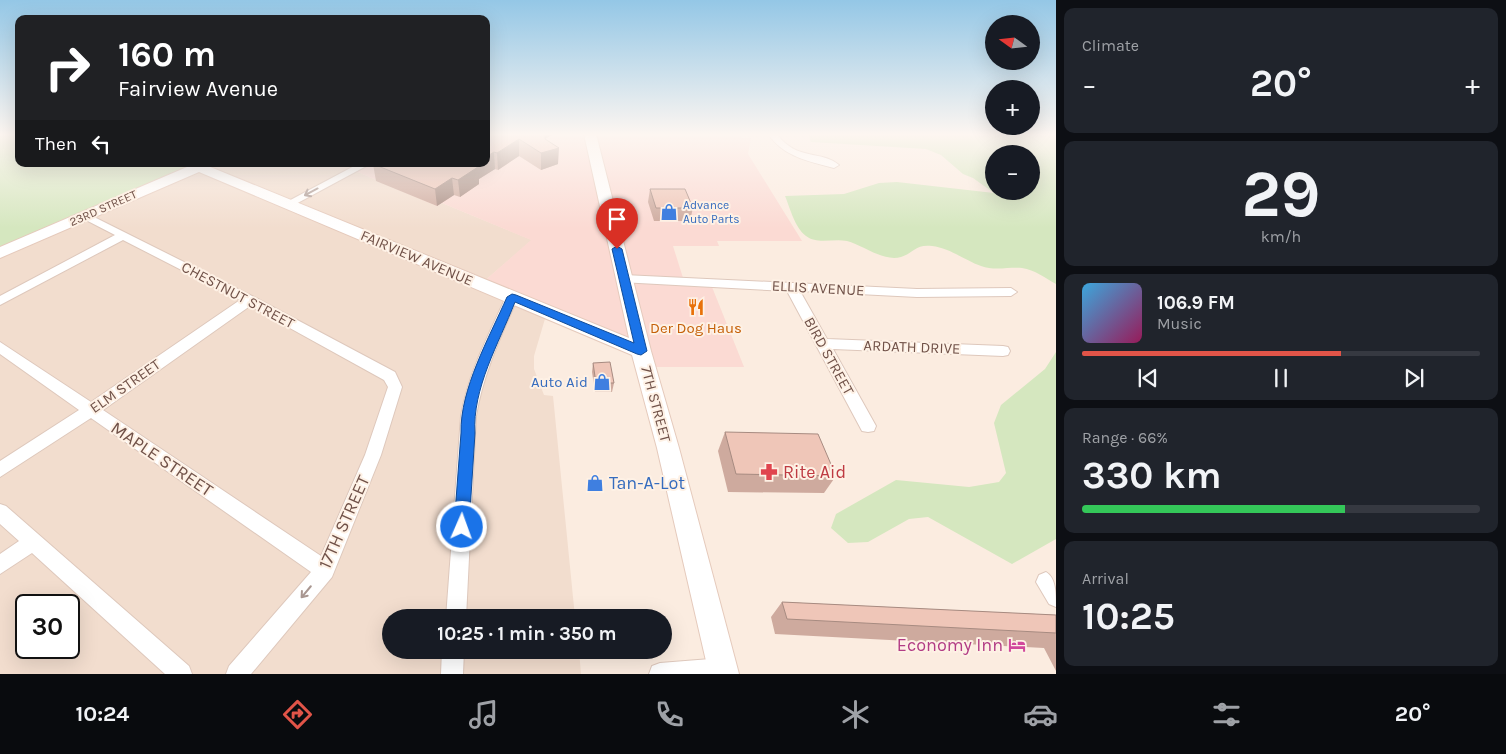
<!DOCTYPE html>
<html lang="en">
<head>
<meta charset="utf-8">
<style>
  :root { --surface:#171b24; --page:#20242c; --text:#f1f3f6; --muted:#9ea1a6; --line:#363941; --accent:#e15448 }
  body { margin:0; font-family:Karla,sans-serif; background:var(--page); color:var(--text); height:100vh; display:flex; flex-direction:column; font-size:19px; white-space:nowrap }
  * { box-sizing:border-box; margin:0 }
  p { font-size:16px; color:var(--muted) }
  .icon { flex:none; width:28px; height:28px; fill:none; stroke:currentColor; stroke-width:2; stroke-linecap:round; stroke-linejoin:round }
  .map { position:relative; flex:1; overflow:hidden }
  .panel { display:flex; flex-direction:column; gap:8px; padding:8px; background:#0d0f14; width:450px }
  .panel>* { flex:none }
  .hud { position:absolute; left:15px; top:15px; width:475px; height:152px; border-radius:10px; box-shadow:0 5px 20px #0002; background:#202124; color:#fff; overflow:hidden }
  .needle { width:32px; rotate:285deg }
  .tools { position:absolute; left:985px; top:15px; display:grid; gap:10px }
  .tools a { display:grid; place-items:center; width:55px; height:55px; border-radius:50%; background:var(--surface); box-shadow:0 5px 20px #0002; font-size:25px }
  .speed { position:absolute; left:15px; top:594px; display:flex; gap:10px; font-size:25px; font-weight:700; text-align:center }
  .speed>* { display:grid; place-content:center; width:65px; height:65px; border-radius:50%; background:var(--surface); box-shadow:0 5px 20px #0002; line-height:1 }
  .speed .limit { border:2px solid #111; border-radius:8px; background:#fff; color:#111 }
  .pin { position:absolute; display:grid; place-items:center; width:42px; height:42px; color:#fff; margin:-51px -21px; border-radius:50% 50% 50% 0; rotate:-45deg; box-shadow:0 0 5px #0007 }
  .pin .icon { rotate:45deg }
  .me { position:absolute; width:55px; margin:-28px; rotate:2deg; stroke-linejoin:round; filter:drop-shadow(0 0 4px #0008) }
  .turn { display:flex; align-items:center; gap:18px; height:105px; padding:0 20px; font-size:22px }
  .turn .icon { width:65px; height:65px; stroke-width:2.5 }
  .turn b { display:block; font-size:35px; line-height:42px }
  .then { display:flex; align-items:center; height:48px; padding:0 20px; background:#0003; gap:10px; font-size:19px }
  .big { font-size:38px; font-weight:700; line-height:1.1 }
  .panel .tile { flex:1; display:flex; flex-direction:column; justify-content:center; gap:8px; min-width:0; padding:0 18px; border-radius:10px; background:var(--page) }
  .panel .dial { align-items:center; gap:0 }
  .dial b { font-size:65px; line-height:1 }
  .song { display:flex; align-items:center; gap:15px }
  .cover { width:60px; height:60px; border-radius:8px; background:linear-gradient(135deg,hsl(200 70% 55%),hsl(330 70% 35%)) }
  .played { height:5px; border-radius:2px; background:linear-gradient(90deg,var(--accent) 65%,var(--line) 65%) }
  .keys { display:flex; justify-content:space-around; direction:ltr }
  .heat { display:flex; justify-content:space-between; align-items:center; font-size:28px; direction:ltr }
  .charge { height:8px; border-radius:4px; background:linear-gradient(90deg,#34c759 66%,var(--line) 0) }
  .trip { position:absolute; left:382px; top:609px; width:290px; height:50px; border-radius:25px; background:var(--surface); box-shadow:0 5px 20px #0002; font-weight:700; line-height:50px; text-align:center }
  .dock { display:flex; height:80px; justify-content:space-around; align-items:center; background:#090b0e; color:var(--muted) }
  .dock .icon { width:35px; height:35px }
  .dock .on { color:var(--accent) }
  .dock b { font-size:22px; color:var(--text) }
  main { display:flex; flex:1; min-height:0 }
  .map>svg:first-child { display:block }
  .residential { fill:#f2ddce; fill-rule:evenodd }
  .commercial { fill:#fbdad3 }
  .green { fill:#d5e7bf; fill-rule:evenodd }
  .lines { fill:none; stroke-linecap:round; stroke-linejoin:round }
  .street-casing { stroke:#dec8bc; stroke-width:2 }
  .secondary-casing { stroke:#e5cabc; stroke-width:2 }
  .street { fill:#fff; fill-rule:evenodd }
  .secondary { fill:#fff; fill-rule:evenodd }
  .wall { fill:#ceaa9e }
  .shaded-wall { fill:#a78b81 }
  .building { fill:#efc6b8; stroke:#a78b81 }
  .oneway { stroke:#a99791 }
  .route { fill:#1a73e8; stroke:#114b97 }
  .labels { text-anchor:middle; stroke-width:4; stroke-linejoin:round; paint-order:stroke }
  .far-shop-label { font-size:12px; fill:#366cbe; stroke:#fef1e5; text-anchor:start }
  .far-street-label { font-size:12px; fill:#705148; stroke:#fef1e5 }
  .street-label { font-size:15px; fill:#705148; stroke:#fef1e5 }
  .food-label { font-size:15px; fill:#c56008; stroke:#fef1e5 }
  .shop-label { font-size:15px; fill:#366cbe; stroke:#fef1e5; text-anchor:end }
  .near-street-label { font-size:18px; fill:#705148; stroke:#fef1e5 }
  .near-health-label { font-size:18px; fill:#be3a42; stroke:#fef1e5; text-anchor:start }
  .near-shop-label { font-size:18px; fill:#366cbe; stroke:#fef1e5; text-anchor:start }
  .near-hotel-label { font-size:18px; fill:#b23c85; stroke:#fef1e5; text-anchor:end }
</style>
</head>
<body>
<main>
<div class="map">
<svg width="1056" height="674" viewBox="0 0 1056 674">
  <rect width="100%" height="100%" fill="#fbece0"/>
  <!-- residential -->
  <path class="residential" d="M 0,134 L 19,134 L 19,164 L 365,164 L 353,170 L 437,206 L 442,203 L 532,240 L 481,284 L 547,312 L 534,356 L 534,369 L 544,395 L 553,396 L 575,617 L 391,618 L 391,650 L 579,650 L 581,674 L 0,674 ZM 26,605 L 69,605 L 69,648 L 26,648 Z"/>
  <!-- commercial -->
  <path class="commercial" d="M 486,134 L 740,134 L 742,138 L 751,138 L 748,154 L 802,241 L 717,241 L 719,246 L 673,246 L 684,281 L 710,282 L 744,367 L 647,367 L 641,351 L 481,284 L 531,240 L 442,203 L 437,206 L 353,170 L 365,164 L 486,164 Z"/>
  <!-- green -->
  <path class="green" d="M 0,134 L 19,134 L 19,164 L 182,164 L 187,167 L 0,248 Z
    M 808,134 L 1056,134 L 1056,284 C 1045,278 1035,270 1022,268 C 1008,267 994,271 981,266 C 964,260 950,248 932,246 C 915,244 914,253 901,257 C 883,262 863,245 847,241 C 833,238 818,245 806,236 C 795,228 790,208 785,196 L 844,194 L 879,183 L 897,182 L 994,193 L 973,178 L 963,174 L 941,155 L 926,149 L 811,142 ZM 994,154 L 1031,154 L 1031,191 L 994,191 Z
    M 1056,352 L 1056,539 L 1012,564 L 928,517 L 909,519 L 868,542 L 848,543 L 831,528 L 836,514 L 896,480 L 969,487 L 999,482 L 1006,473 L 994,423 L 1001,405 L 1045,369 Z"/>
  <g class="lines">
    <!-- street casing -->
    <g class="street-casing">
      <path id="street" d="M 768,134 L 777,134 C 796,161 822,150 839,165 L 834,168 C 808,161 784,157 768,134 Z
        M 358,164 L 370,164 L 292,206 L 288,207 L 283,204 Z
        M 86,213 L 254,297 L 395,372 L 402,387 L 381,455 L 332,577 L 251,674 L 226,674 L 229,666 L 311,572 L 91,418 L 0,477 L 0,461 L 79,410 L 0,354 L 0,342 L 91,402 L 240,300 L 123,240 L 0,305 L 0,296 L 115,235 L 82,218 L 81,216 ZM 250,306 L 384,380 L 388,387 L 365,455 L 321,556 L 103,410 Z
        M 624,275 L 917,289 L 1011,288 L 1017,292 L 1011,296 L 917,297 L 800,291 L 827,339 L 1003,346 L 1008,347 L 1010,351 L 1008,355 L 1003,356 L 833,349 L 876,426 L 874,431 L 868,432 L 862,431 L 787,291 L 620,282 L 618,279 L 620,276 Z
        M 512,293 L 518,297 C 501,336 483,374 476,416 L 466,618 L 446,618 L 461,416 C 468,374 488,336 506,297 Z
        M 0,504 L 6,506 L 189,666 L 192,674 L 165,674 L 32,553 L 0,574 L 0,554 L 19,541 L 0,524 Z
        M 1046,572 C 1056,578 1056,593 1056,607 L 1049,604 L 1036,582 L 1039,575 Z
        M 442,650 L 464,650 L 463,674 L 441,674 Z
        M 723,658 L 731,661 L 734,669 L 732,674 L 649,674 L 652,666 L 660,663 Z"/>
    </g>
    <!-- secondary casing -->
    <g class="secondary-casing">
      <path id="secondary" d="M 584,134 L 596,134 L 651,351 L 679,448 L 739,674 L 709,674 L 657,448 L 632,355 L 199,172 L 0,258 L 0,247 L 187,167 L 186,164 L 203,164 L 629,338 Z"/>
    </g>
    <!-- street -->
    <use href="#street" class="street"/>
    <!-- secondary -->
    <use href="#secondary" class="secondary"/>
  </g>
  <!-- wall -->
  <path class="wall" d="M 486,134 L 553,134 L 545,139 L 558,164 L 541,170 L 519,156 L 498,170 L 495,169 L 479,179 L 479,184 L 460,197 L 454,195 L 437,206 L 376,181 L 373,164 L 486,164 Z
    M 650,189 L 693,208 L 690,221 L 654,221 L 648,202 Z
    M 593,363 L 614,383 L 612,392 L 595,392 L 592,372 Z
    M 725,432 L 836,476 L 824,493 L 728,492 L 718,451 Z
    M 782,602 L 1056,615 L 1056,671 L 1044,648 L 775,634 L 771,617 Z"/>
  <!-- shaded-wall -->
  <path class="shaded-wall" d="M 545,134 L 553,134 L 545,139 L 559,148 L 558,164 L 541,170 L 541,153 Z
    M 519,139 L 519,156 L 498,170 L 497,153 Z
    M 494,152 L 495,169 L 479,179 L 479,184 L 460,197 L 458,180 L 473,166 L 476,164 L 486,164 L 486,157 Z
    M 452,178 L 454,195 L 437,206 L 435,189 Z"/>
  <!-- building -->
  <path class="building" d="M 488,134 L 545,134 L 545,139 L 559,148 L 541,153 L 519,139 L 497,153 L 494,152 L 486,157 L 486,144 Z
    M 373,164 L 476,164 L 473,166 L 478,167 L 458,180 L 452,178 L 435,189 Z
    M 650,189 L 685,189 L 693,208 L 656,208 Z
    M 610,362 L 614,383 L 596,383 L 593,363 Z
    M 725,432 L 818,434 L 836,476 L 736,474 Z
    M 782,602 L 1056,615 L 1056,633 L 787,619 Z"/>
  <!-- one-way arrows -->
  <defs><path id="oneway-shaft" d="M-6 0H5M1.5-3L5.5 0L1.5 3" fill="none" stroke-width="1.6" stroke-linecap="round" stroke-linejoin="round" transform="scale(1.25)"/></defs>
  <g class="oneway">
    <use href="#oneway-shaft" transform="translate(311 192) rotate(152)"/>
    <use href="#oneway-shaft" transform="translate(306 592) rotate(130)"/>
  </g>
  <!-- sky -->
  <linearGradient id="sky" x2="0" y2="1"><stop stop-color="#94c7e6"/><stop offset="0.59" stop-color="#fdf6f1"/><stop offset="1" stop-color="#fdf6f1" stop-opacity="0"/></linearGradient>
  <rect width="1056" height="228" fill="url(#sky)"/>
  <!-- route -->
  <path class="route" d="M 617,246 L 622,249 L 647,351 L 641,355 L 637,354 L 515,302 C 499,343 472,389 475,433 L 469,527 L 467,532 L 462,534 L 456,532 L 454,527 L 461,433 C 460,389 489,338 507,297 L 512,294 L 516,295 L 634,343 L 612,249 Z"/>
  <!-- icons -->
  <defs>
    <g id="shop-bare" transform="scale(1.35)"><path d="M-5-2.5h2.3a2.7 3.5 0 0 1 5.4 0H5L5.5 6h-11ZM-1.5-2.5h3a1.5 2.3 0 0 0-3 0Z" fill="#3f7fe0" stroke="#fef1e5" stroke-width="2.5" paint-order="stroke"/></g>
    <g id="restaurant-bare" transform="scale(1.35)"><path d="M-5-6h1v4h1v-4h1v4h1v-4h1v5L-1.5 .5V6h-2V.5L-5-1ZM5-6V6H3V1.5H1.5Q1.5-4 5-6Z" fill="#e8710a" stroke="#fef1e5" stroke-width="2.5" paint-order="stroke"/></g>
    <g id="pharmacy-bare" transform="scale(1.35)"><path d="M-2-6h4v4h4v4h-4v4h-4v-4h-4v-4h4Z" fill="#e0444e" stroke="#fef1e5" stroke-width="2.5" paint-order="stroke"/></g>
    <g id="hotel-bare" transform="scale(1.35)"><path d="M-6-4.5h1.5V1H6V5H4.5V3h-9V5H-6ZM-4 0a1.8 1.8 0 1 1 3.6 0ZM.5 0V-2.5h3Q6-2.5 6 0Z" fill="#d1479c" stroke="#fef1e5" stroke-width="2.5" paint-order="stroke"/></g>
  </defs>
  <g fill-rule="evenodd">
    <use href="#shop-bare" x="669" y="212"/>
    <use href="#restaurant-bare" x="696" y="307"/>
    <use href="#shop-bare" x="602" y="382"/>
    <use href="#pharmacy-bare" x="769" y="472"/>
    <use href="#shop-bare" x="595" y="483"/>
    <use href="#hotel-bare" x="1017" y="645"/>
  </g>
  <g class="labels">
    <!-- far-shop labels -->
    <g class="far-shop-label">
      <text x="683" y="209">Advance<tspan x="683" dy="14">Auto Parts</tspan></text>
    </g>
    <!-- far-street labels -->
    <g class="far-street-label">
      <text transform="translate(103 208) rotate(-24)" y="4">23RD STREET</text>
    </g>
    <!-- street labels -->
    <g class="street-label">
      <text transform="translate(417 258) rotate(23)" y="5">FAIRVIEW AVENUE</text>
      <text transform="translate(818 288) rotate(3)" y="5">ELLIS AVENUE</text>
      <text transform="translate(238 295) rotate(28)" y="5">CHESTNUT STREET</text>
      <text transform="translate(912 347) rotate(2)" y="5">ARDATH DRIVE</text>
      <text transform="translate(829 356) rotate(61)" y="5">BIRD STREET</text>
      <text transform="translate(125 386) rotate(-35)" y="5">ELM STREET</text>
      <text transform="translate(656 404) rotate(75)" y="5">7TH STREET</text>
    </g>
    <!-- food labels -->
    <g class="food-label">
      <text x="696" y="333">Der Dog Haus</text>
    </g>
    <!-- shop labels -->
    <g class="shop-label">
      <text x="588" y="387">Auto Aid</text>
    </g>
    <!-- near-street labels -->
    <g class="near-street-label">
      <text transform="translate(162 459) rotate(34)" y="6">MAPLE STREET</text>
      <text transform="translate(344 522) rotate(-66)" y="6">17TH STREET</text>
    </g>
    <!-- near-health labels -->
    <g class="near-health-label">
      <text x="783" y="478">Rite Aid</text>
    </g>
    <!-- near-shop labels -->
    <g class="near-shop-label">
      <text x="609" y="489">Tan-A-Lot</text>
    </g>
    <!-- near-hotel labels -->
    <g class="near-hotel-label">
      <text x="1003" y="651">Economy Inn</text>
    </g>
  </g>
</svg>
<div class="tools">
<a><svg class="needle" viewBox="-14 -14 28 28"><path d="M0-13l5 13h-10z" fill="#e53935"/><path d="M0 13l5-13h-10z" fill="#9ea1a6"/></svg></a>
<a>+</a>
<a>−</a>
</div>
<div class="speed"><div class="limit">30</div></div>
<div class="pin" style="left:617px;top:249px;background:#d93025"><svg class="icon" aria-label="arrive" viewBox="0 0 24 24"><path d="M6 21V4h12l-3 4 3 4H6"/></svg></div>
<svg class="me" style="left:462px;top:527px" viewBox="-20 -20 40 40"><circle r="17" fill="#1a73e8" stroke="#fff" stroke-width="3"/><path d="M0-11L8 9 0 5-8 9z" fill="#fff"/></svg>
<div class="trip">10:25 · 1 min · 350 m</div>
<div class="hud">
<div class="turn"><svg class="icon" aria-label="right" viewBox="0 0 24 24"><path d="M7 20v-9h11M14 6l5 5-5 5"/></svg><div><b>160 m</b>Fairview Avenue</div></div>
<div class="then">Then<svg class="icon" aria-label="left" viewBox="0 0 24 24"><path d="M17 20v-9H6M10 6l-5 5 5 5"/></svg></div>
</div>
</div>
<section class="panel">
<div class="tile"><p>Climate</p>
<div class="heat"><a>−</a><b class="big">20°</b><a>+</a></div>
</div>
<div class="tile dial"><b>29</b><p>km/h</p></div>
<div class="tile">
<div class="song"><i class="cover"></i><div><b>106.9 FM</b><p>Music</p></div></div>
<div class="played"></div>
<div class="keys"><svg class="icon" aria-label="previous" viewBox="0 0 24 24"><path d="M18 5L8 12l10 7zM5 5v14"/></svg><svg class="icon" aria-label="pause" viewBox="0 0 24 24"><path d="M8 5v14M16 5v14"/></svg><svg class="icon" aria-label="next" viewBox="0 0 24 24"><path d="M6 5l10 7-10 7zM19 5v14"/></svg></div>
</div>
<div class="tile"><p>Range · 66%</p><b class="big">330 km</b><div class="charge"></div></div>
<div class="tile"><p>Arrival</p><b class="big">10:25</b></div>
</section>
</main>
<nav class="dock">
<b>10:24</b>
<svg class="icon on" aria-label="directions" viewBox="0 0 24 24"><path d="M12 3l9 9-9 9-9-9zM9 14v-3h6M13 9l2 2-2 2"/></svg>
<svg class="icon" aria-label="music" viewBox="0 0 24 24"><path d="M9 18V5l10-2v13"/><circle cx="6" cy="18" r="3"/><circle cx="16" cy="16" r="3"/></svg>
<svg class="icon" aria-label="phone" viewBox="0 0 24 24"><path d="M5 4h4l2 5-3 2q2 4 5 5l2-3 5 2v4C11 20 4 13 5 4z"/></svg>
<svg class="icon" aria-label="climate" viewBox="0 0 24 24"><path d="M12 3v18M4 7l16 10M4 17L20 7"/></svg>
<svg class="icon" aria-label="car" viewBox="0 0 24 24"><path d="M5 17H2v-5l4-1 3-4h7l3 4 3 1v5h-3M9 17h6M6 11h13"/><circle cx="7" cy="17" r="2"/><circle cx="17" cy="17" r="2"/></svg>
<svg class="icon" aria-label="filters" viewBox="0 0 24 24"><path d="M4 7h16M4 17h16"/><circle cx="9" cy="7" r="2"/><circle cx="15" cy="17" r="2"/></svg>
<b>20°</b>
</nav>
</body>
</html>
